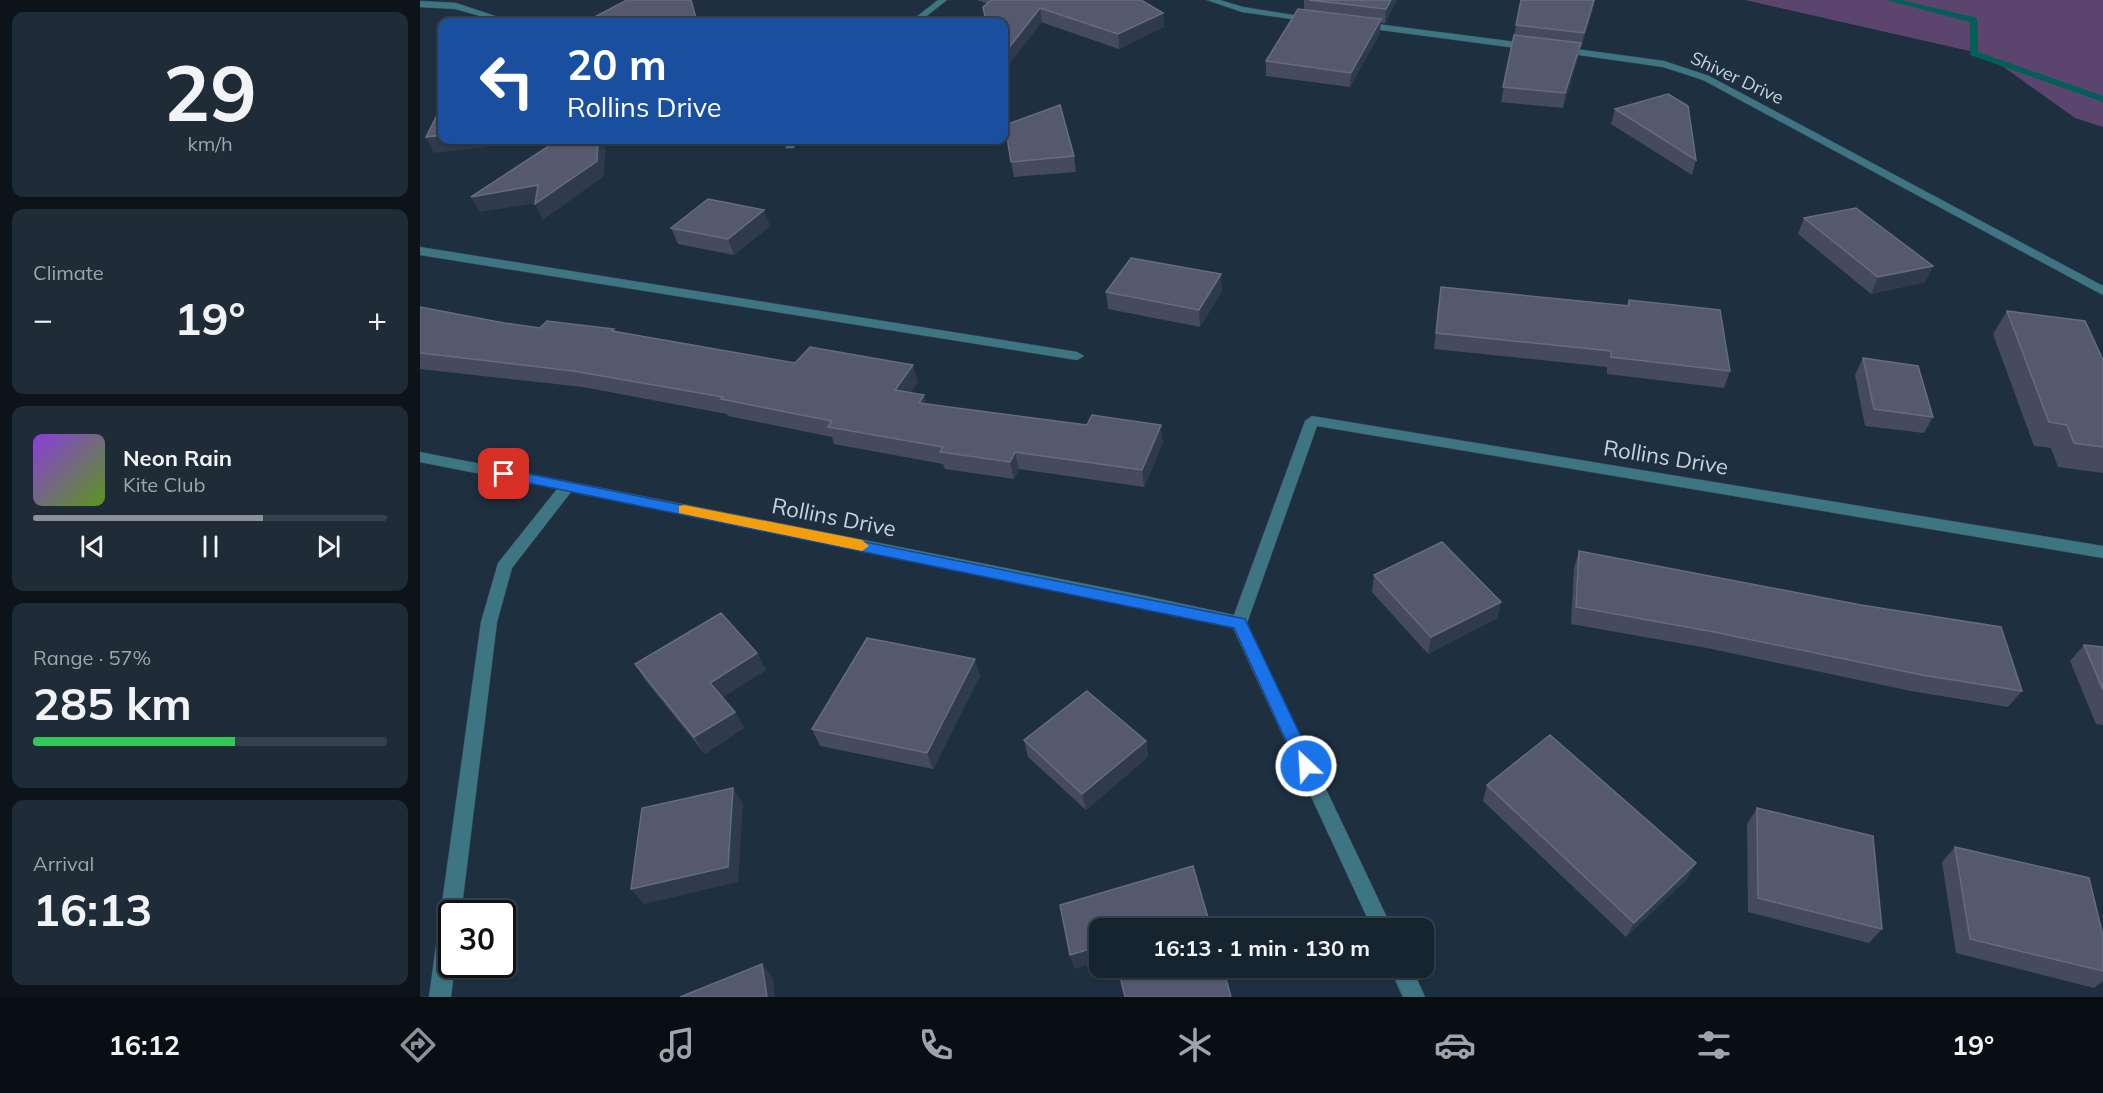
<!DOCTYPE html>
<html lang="en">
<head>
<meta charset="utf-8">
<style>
  :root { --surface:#162430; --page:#1f2c38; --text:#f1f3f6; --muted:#9ea4ab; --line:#35414c; --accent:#8c9099 }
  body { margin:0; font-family:Mulish,sans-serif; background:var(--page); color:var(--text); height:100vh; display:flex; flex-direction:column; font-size:22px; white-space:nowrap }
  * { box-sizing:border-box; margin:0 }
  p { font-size:20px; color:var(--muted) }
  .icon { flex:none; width:33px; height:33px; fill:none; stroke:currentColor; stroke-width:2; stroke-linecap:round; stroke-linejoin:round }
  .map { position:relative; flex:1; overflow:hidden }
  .panel { display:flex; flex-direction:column; gap:12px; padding:12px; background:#0c141a; width:420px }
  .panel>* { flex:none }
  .top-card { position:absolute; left:18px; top:18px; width:570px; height:126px; border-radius:12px; box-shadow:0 2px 4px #0004,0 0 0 2px var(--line); background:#1a4fa0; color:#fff; overflow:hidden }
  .speed { position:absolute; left:18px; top:900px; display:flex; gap:12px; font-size:30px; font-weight:700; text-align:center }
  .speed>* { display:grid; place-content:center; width:78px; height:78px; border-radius:50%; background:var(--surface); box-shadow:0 2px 4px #0004,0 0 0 2px var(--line); line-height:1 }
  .speed .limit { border:3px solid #111; border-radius:9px; background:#fff; color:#111 }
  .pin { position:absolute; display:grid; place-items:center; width:51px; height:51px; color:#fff; margin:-26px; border-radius:12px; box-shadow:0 3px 9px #0006 }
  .me { position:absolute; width:66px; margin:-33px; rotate:335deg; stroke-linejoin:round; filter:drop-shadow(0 0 4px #0008) }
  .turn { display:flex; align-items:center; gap:21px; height:126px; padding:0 30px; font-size:27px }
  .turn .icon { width:78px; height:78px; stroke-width:2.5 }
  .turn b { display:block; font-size:42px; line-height:51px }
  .big { font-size:45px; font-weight:700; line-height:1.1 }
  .panel .widget { flex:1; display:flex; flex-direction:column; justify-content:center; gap:9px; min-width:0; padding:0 21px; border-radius:12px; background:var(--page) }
  .panel .dial { align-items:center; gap:0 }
  .dial b { font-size:78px; line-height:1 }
  .song { display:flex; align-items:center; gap:18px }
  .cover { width:72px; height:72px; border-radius:9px; background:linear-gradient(135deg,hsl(270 70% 55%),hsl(90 70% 35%)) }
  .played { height:6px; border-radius:3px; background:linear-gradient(90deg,var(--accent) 65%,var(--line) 65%) }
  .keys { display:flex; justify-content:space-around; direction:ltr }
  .heat { display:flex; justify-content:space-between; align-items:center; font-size:33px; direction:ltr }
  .charge { height:9px; border-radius:4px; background:linear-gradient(90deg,#34c759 57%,var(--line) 0) }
  .trip { position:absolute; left:669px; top:918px; width:345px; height:60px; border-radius:12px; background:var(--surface); box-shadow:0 2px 4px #0004,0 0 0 2px var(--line); font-weight:700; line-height:60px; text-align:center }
  .tabs { display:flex; height:96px; justify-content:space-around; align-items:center; background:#090e13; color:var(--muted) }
  .tabs .icon { width:42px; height:42px }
  .tabs .active { color:var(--accent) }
  .tabs b { font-size:27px; color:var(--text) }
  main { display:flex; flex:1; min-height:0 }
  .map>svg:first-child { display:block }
  .green { fill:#5b456f }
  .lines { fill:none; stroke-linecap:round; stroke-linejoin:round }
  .stream { fill:#005f56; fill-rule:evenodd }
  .minor-casing { stroke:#3d4d5c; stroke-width:1 }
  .minor { fill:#3e7583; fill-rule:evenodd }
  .wall { fill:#464a5f }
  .shaded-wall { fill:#303a4d }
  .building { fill:#54596d; stroke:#666c7e; stroke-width:1.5 }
  .route { fill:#1a73e8; stroke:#114b97; stroke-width:1.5 }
  .slow { fill:#f59e0b }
  .labels { text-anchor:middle; stroke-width:6; stroke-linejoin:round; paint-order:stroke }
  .far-street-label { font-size:18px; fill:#c8d3dd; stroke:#1e3040 }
  .street-label { font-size:22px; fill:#c8d3dd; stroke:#1e3040 }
</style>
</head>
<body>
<main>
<section class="panel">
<div class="widget dial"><b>29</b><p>km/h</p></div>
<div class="widget"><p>Climate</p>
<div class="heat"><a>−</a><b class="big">19°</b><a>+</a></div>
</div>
<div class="widget">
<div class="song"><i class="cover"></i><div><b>Neon Rain</b><p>Kite Club</p></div></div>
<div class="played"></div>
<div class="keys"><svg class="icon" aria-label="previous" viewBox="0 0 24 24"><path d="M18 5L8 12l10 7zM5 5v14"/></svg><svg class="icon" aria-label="pause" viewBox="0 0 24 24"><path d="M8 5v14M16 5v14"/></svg><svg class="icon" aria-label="next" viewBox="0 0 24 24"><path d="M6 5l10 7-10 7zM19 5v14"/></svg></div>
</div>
<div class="widget"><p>Range · 57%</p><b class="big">285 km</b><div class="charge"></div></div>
<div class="widget"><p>Arrival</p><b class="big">16:13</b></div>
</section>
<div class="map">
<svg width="1683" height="997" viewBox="0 0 1683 997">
  <rect width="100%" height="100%" fill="#1e3040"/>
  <!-- green -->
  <path class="green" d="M 1325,0 L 1683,0 L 1683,127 L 1655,118 L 1567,55 Z"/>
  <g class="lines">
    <!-- stream -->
    <path class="stream" d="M 1466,0 L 1481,0 L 1557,18 L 1558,52 L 1683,96 L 1683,102 L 1550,55 L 1550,22 Z"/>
    <!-- minor casing -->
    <g class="minor-casing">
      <path id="minor" d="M 518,0 L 527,0 L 499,22 L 490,22 Z
        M 787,0 L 800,0 L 823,7 L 898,19 L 894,22 L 822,12 Z
        M 0,1 L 36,3 L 93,22 L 82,22 L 35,9 L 0,7 Z
        M 941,22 L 1111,44 L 1116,47 L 1111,50 L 938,27 L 938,23 Z
        M 1141,47 L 1244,61 L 1289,76 L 1683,286 L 1683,295 L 1283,80 L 1243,67 L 1138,52 L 1138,48 Z
        M 367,140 L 377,140 L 374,148 L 366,148 Z
        M 0,247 L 657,352 L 664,356 L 657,360 L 0,255 Z
        M 892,416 L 1683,546 L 1683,558 L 897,426 L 827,623 L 972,928 L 952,928 L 813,628 L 721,607 L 151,492 L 92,568 L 77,622 L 41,914 L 32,914 L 32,964 L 35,964 L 31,997 L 9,997 L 61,622 L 78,563 L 137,489 L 0,462 L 0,452 L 721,595 L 814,615 L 885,421 Z
        M 970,968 L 992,968 L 1005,997 L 983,997 Z"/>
    </g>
    <!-- minor -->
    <use href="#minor" class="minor"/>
  </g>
  <!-- wall -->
  <path class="wall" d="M 557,0 L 721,0 L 743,13 L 744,27 L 699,49 Z
    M 884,0 L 977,0 L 965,23 L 960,23 L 960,33 L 930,87 L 846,76 L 846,61 L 884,10 Z
    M 1174,5 L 1161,48 L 1160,47 L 1158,58 L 1143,108 L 1081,102 L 1096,25 Z
    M 1195,109 L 1276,160 L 1272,175 L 1191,124 Z
    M 585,125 L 654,156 L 656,172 L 594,177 Z
    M 1384,218 L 1513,266 L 1505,282 L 1451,294 L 1378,234 Z
    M 350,226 L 314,255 L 258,244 L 251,228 Z
    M 1021,287 L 1207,305 L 1209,300 L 1310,371 L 1304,388 L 1187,374 L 1187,367 L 1014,349 Z
    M 802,291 L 780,327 L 688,309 L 686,292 Z
    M 0,307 L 84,323 L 120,328 L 196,332 L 375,363 L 498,382 L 490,393 L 507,404 L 743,442 L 724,487 L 599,469 L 594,479 L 525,469 L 523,464 L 414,444 L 412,437 L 308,416 L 307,414 L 163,387 L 0,369 Z
    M 1587,311 L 1683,360 L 1683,473 L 1638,467 L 1631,448 L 1614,446 L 1573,334 Z
    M 1443,358 L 1513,417 L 1504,433 L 1445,426 L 1435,375 Z
    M 1159,551 L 1602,691 L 1588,707 L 1491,691 L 1287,648 L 1151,624 L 1154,568 Z
    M 954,575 L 1081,602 L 1077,618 L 1008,654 L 952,592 Z
    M 1664,645 L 1683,647 L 1683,725 L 1676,724 L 1650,661 Z
    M 337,653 L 346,670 L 302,697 L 315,712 L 324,728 L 285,754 L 226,681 L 215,664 Z
    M 560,676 L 513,769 L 400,746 L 392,729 Z
    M 604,740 L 726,741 L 728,757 L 666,810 L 608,757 Z
    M 1067,785 L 1268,878 L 1206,937 L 1063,801 Z
    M 1337,808 L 1462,929 L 1449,943 L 1328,912 L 1327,824 Z
    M 1535,847 L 1683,936 L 1683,981 L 1674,988 L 1536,953 L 1522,862 Z"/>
  <!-- shaded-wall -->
  <path class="shaded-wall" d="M 271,0 L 272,0 L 278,22 L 277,22 Z
    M 971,0 L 977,0 L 965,23 L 966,9 Z
    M 1174,0 L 1175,0 L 1174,5 L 1161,48 L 1164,33 Z
    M 620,8 L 622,22 L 584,71 L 584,54 Z
    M 743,13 L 744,27 L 699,49 L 698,34 Z
    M 961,19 L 960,33 L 930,87 L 931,73 Z
    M 1161,43 L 1158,58 L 1143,108 L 1145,93 Z
    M 22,135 L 22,140 L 70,140 L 67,147 L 14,153 L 6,137 Z
    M 178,140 L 186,140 L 184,176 L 123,220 L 115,204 L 117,203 L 60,212 L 51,197 Z
    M 344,210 L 350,226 L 314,255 L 308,239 Z
    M 1513,266 L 1505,282 L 1451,294 L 1458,277 Z
    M 801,274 L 802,291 L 780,327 L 779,310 Z
    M 493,365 L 498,382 L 480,407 L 475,390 Z
    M 504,395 L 509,412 L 499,403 Z
    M 741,425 L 743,442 L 724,487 L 722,470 Z
    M 595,452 L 599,469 L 594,479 L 590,462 Z
    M 1081,602 L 1077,618 L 1008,654 L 1011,637 Z
    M 337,653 L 346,670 L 300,699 L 290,683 Z
    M 555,659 L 560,676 L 513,769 L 507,753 Z
    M 315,712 L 324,728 L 285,754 L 274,737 Z
    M 726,741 L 728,757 L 666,810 L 662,794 Z
    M 313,788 L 323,804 L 318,882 L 224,904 L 211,889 Z
    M 1276,863 L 1268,878 L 1206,937 L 1214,923 Z
    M 680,946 L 680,961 L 654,969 L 650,955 Z
    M 342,964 L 353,978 L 355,997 L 347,997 Z"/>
  <!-- building -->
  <path class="building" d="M 207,0 L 271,0 L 277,22 L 165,22 Z
    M 571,0 L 721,0 L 743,13 L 698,34 L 620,8 L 584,54 L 584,22 L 566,22 L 563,7 Z
    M 889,0 L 971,0 L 966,9 Z
    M 1101,0 L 1174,0 L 1164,33 L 1096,25 Z
    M 878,9 L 961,19 L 931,73 L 846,61 Z
    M 327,17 L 330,22 L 318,22 Z
    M 1094,35 L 1161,43 L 1145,93 L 1083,87 Z
    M 1248,94 L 1268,106 L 1276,160 L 1195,109 Z
    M 22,105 L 22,135 L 6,137 Z
    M 640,105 L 654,156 L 591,162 L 585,125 Z
    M 138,140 L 178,140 L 177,161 L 115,204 L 118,185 L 51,197 Z
    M 288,199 L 344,210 L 308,239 L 251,228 Z
    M 1436,208 L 1513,266 L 1458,277 L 1384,218 Z
    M 711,258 L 801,274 L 779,310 L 686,292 Z
    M 1021,287 L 1209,306 L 1209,300 L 1300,310 L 1310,371 L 1191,357 L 1191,351 L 1016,333 Z
    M 0,307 L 84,323 L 120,328 L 127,321 L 194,329 L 192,331 L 375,363 L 390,347 L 493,365 L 475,390 L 504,395 L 499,403 L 667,425 L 672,415 L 741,425 L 722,470 L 595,452 L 590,462 L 520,452 L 523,447 L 408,427 L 412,421 L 301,399 L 303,397 L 153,371 L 0,353 Z
    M 1587,311 L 1665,321 L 1683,360 L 1683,447 L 1654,443 L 1647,425 L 1629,422 Z
    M 1443,358 L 1498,366 L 1513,417 L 1454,409 Z
    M 1022,542 L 1081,602 L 1011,637 L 954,575 Z
    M 1159,551 L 1441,605 L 1581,627 L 1602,691 L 1502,675 L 1294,632 L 1156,607 Z
    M 301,613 L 337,653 L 290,683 L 315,712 L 274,737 L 215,664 Z
    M 447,638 L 555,659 L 507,753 L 392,729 Z
    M 1664,645 L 1683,647 L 1683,690 Z
    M 667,691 L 726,741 L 662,794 L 604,740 Z
    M 1130,735 L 1276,863 L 1214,923 L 1067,785 Z
    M 313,788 L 308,867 L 211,889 L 222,808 Z
    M 1337,808 L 1453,836 L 1462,929 L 1338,898 Z
    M 1535,847 L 1669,878 L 1683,936 L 1683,971 L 1550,939 Z
    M 773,866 L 791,928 L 680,928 L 680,946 L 650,955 L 640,905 Z
    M 342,964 L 347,997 L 260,997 Z
    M 698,968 L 803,968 L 811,997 L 705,997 Z"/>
  <!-- route -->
  <path class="route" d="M 84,469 L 825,619 L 895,766 L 892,771 L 886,773 L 880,771 L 814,628 L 79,477 L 77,474 Z"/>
  <!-- slow -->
  <path class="slow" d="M 264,505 L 442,540 L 449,546 L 442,551 L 259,513 L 259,506 Z"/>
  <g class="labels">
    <!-- far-street labels -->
    <g class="far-street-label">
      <text transform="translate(1317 78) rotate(25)" y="6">Shiver Drive</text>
    </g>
    <!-- street labels -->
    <g class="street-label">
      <text transform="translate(1246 457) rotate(9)" y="8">Rollins Drive</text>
      <text transform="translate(414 517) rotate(11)" y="8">Rollins Drive</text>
    </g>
  </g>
</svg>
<div class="speed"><div class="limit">30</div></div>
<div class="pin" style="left:84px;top:474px;background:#d93025"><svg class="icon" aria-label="arrive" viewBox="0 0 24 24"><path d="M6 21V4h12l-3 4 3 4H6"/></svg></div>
<svg class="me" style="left:886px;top:766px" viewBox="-20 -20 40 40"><circle r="17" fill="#1a73e8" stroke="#fff" stroke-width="3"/><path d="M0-11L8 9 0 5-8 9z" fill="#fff"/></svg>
<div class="trip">16:13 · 1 min · 130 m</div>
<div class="top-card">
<div class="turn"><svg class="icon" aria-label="left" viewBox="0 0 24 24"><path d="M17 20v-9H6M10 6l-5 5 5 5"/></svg><div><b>20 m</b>Rollins Drive</div></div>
</div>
</div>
</main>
<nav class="tabs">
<b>16:12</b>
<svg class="icon active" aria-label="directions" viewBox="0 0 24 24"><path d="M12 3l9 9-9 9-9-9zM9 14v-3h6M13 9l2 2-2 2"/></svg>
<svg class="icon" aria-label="music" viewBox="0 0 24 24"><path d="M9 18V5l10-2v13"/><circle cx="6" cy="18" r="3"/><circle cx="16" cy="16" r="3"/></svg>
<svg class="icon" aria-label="phone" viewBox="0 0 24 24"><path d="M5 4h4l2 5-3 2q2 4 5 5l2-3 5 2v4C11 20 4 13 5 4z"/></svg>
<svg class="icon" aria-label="climate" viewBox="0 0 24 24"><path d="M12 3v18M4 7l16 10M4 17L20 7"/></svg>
<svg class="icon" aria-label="car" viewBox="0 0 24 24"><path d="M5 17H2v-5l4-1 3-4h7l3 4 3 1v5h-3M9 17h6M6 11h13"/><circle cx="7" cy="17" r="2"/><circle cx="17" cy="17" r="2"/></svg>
<svg class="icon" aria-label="filters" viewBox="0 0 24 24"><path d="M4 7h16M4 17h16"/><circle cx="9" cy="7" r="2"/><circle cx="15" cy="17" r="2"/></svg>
<b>19°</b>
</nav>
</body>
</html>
